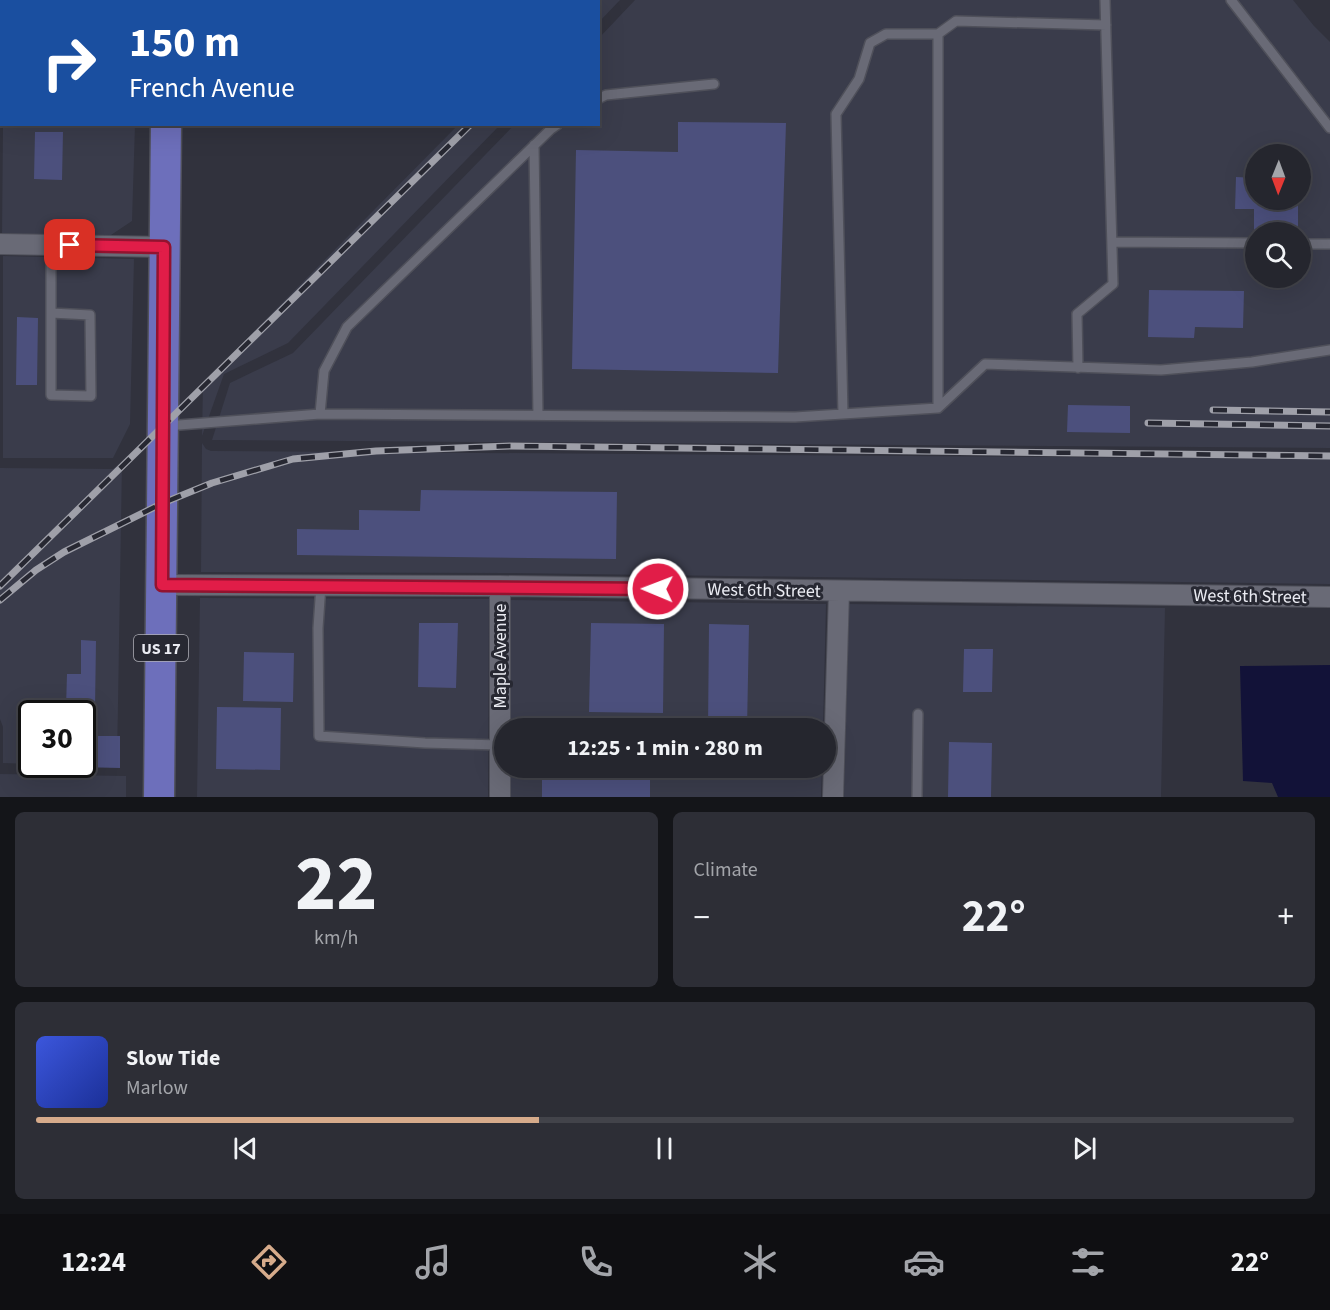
<!DOCTYPE html>
<html lang="en">
<head>
<meta charset="utf-8">
<style>
  :root { --surface:#25262e; --page:#2d2e36; --text:#f1f3f6; --muted:#a3a5aa; --line:#42434a; --accent:#d6ab8b }
  body { margin:0; font-family:"Source Sans 3",sans-serif; background:var(--page); color:var(--text); height:100vh; display:flex; flex-direction:column; font-size:22px; white-space:nowrap }
  * { box-sizing:border-box; margin:0 }
  p { font-size:20px; color:var(--muted) }
  .icon { flex:none; width:33px; height:33px; fill:none; stroke:currentColor; stroke-width:2; stroke-linecap:round; stroke-linejoin:round }
  .map { position:relative; height:797px; overflow:hidden }
  .details { display:flex; flex-direction:column; gap:15px; padding:15px; background:#141519; flex:1 }
  .details>* { flex:none }
  .banner { position:absolute; left:0px; top:0px; width:600px; height:126px; box-shadow:0 6px 24px #0002,0 0 0 2px var(--line); background:#1a4fa0; color:#fff; overflow:hidden }
  .needle { width:39px; rotate:181deg }
  .controls { position:absolute; left:1245px; top:144px; display:grid; gap:12px }
  .controls a { display:grid; place-items:center; width:66px; height:66px; border-radius:50%; background:var(--surface); box-shadow:0 6px 24px #0002,0 0 0 2px var(--line); font-size:30px }
  .speed { position:absolute; left:18px; top:700px; display:flex; gap:12px; font-size:30px; font-weight:700; text-align:center }
  .speed>* { display:grid; place-content:center; width:78px; height:78px; border-radius:50%; background:var(--surface); box-shadow:0 6px 24px #0002,0 0 0 2px var(--line); line-height:1 }
  .speed .limit { border:3px solid #111; border-radius:9px; background:#fff; color:#111 }
  .pin { position:absolute; display:grid; place-items:center; width:51px; height:51px; color:#fff; margin:-26px; border-radius:12px; box-shadow:0 3px 9px #0006 }
  .me { position:absolute; width:66px; margin:-33px; rotate:271deg; stroke-linejoin:round; filter:drop-shadow(0 0 4px #0008) }
  .turn { display:flex; align-items:center; gap:21px; height:126px; padding:0 30px; font-size:27px }
  .turn .icon { width:78px; height:78px; stroke-width:2.5 }
  .turn b { display:block; font-size:42px; line-height:51px }
  .big { font-size:45px; font-weight:700; line-height:1.1 }
  .details .widget { flex:1; display:flex; flex-direction:column; justify-content:center; gap:9px; min-width:0; padding:0 21px; border-radius:9px; background:var(--page) }
  .details .dial { align-items:center; gap:0 }
  .dial b { font-size:78px; line-height:1 }
  .song { display:flex; align-items:center; gap:18px }
  .cover { width:72px; height:72px; border-radius:9px; background:linear-gradient(135deg,hsl(230 70% 55%),hsl(230 70% 35%)) }
  .played { height:6px; border-radius:3px; background:linear-gradient(90deg,var(--accent) 40%,var(--line) 40%) }
  .keys { display:flex; justify-content:space-around; direction:ltr }
  .heat { display:flex; justify-content:space-between; align-items:center; font-size:33px; direction:ltr }
  .details .tiles { flex:1; display:grid; gap:15px; grid-template-columns:1fr 1fr }
  .widget:last-child { grid-column:span 2 }
  .trip { position:absolute; left:494px; top:718px; width:342px; height:60px; border-radius:30px; background:var(--surface); box-shadow:0 6px 24px #0002,0 0 0 2px var(--line); font-weight:700; line-height:60px; text-align:center }
  .menu { display:flex; height:96px; justify-content:space-around; align-items:center; background:#0f0f12; color:var(--muted) }
  .menu .icon { width:42px; height:42px }
  .menu .active { color:var(--accent) }
  .menu b { font-size:27px; color:var(--text) }
  .map>svg:first-child { display:block }
  .built { fill:#3a3c4b; fill-rule:evenodd }
  .water { fill:#121238 }
  .building { fill:#4c507d }
  .lines { fill:none; stroke-linecap:round; stroke-linejoin:round }
  .lane-casing { stroke:#4f505a; stroke-width:12 }
  .street-casing { stroke:#4f505a; stroke-width:22 }
  .primary-casing { stroke:#4f505a; stroke-width:33 }
  .lane { stroke:#696a76; stroke-width:9 }
  .street { stroke:#696a76; stroke-width:20 }
  .primary { stroke:#6d6fbb; stroke-width:30 }
  .rail-casing { stroke:#9fa0a9; stroke-width:7 }
  .rail { stroke:#272832; stroke-width:4.5; stroke-dasharray:14; stroke-linecap:butt }
  .route-casing { stroke:#92132f; stroke-width:15 }
  .route { stroke:#e11d48; stroke-width:10 }
  .labels { text-anchor:middle; stroke-width:6; stroke-linejoin:round; paint-order:stroke }
  .shield { fill:#272832; stroke:#b0b0b8; stroke-width:1.5 }
  .shield-label { font-size:16px; font-weight:bold; fill:#eaebf2 }
  .street-label { font-size:18px; fill:#eaebf2; stroke:#272832 }
</style>
</head>
<body>
<div class="map">
<svg width="1330" height="797" viewBox="0 0 1330 797">
  <rect width="100%" height="100%" fill="#31323d"/>
  <!-- built -->
  <path class="built" d="M 580,0 L 620,0 L 599,22 L 598,2 L 579,1 Z
    M 635,0 L 1293,0 L 1314,26 L 1330,42 L 1330,448 L 212,440 L 230,383 L 293,353 L 514,125 L 598,124 L 599,38 ZM 1256,154 L 1300,154 L 1300,200 L 1256,200 ZM 1256,232 L 1300,232 L 1300,278 L 1256,278 Z
    M 3,125 L 135,125 L 132,221 L 108,237 L 2,237 Z
    M 458,125 L 500,125 L 288,343 L 224,374 L 202,436 L 203,383 Z
    M 3,256 L 134,259 L 130,424 L 113,458 L 3,458 Z
    M 202,443 L 206,449 L 211,451 L 1330,459 L 1330,584 L 512,573 L 201,572 Z
    M 122,463 L 117,765 L 83,764 L 82,714 L 32,714 L 31,764 L 3,763 L 3,727 L 0,719 L 0,468 L 113,469 Z
    M 200,598 L 489,599 L 488,797 L 197,797 Z
    M 511,600 L 826,604 L 823,729 L 511,729 Z
    M 849,604 L 1165,608 L 1161,797 L 844,797 Z
    M 511,768 L 822,768 L 821,797 L 511,797 Z
    M 0,774 L 126,776 L 126,797 L 0,797 Z"/>
  <!-- water -->
  <path class="water" d="M 1330,665 L 1330,797 L 1278,797 L 1272,783 L 1243,781 L 1240,666 Z"/>
  <!-- building -->
  <path class="building" d="M 678,122 L 786,123 L 778,373 L 572,369 L 576,150 L 678,152 Z
    M 35,132 L 63,132 L 62,180 L 34,179 Z
    M 1236,177 L 1256,178 L 1256,200 L 1298,200 L 1298,232 L 1254,232 L 1254,209 L 1235,209 Z
    M 1149,290 L 1244,291 L 1243,328 L 1195,327 L 1194,338 L 1148,337 Z
    M 17,317 L 38,318 L 37,385 L 16,385 Z
    M 1068,405 L 1130,406 L 1130,433 L 1067,432 Z
    M 421,490 L 617,492 L 616,559 L 297,555 L 297,529 L 359,530 L 359,510 L 420,511 Z
    M 419,623 L 458,623 L 456,688 L 418,687 Z
    M 591,623 L 664,624 L 663,713 L 589,712 Z
    M 709,624 L 749,625 L 747,729 L 708,729 Z
    M 81,640 L 96,641 L 95,708 L 66,708 L 67,674 L 81,674 Z
    M 964,649 L 993,649 L 992,692 L 963,692 Z
    M 244,652 L 294,653 L 293,702 L 243,701 Z
    M 217,707 L 281,708 L 280,770 L 216,769 Z
    M 82,736 L 120,736 L 120,768 L 78,767 L 78,765 L 82,765 Z
    M 949,742 L 992,743 L 991,797 L 948,797 Z
    M 542,768 L 650,768 L 650,797 L 542,797 Z"/>
  <g class="lines">
    <!-- lane casing -->
    <g class="lane-casing">
      <path id="lane" d="M 1231,0 L 1330,128
        M 598,99 L 606,95 L 714,84
        M 534,145 L 538,415
        M 1112,242 L 1256,243
        M 1300,244 L 1330,244
        M 51,245 L 51,395 L 91,396 L 90,315 L 51,313
        M 1078,368 L 1077,314 L 1113,284 L 1105,0
        M 938,408 L 938,34 L 956,21 L 1106,25
        M 320,414 L 324,371 L 347,327 L 551,129 L 558,124
        M 843,414 L 836,114 L 859,79 L 870,43 L 886,34 L 938,34
        M 166,426 L 320,414 L 795,417 L 938,408 L 985,364 L 1161,370 L 1252,362 L 1330,350
        M 321,585 L 318,628 L 319,736 L 425,743 L 500,745
        M 917,797 L 918,714"/>
    </g>
    <!-- street casing -->
    <g class="street-casing">
      <path id="street" d="M 0,244 L 164,247
        M 162,585 L 500,586 L 1330,597
        M 500,797 L 500,586
        M 833,797 L 839,591"/>
    </g>
    <!-- primary casing -->
    <g class="primary-casing">
      <path id="primary" d="M 167,2 L 167,0
        M 159,797 L 166,124"/>
    </g>
    <!-- lane -->
    <use href="#lane" class="lane"/>
    <!-- street -->
    <use href="#street" class="street"/>
    <!-- primary -->
    <use href="#primary" class="primary"/>
    <!-- rail casing -->
    <g class="rail-casing">
      <path id="rail" d="M 597,2 L 598,0
        M 1213,410 L 1330,412
        M 1148,423 L 1330,426
        M 0,586 L 471,124
        M 0,600 L 36,570 L 64,552 L 163,503 L 212,483 L 293,459 L 376,451 L 510,446 L 1330,456"/>
    </g>
    <!-- rail -->
    <use href="#rail" class="rail"/>
  </g>
  <g class="lines">
    <!-- route casing -->
    <g class="route-casing">
      <path id="route" d="M 70,245 L 164,247 L 162,585 L 658,589"/>
    </g>
    <!-- route -->
    <use href="#route" class="route"/>
  </g>
  <g class="labels">
    <!-- shield labels -->
    <rect class="shield" x="134" y="635" width="54" height="26" rx="4.5"/>
    <g class="shield-label">
      <text x="161" y="654">US 17</text>
    </g>
    <!-- street labels -->
    <g class="street-label">
      <text transform="translate(764 590) rotate(1)" y="6">West 6th Street</text>
      <text transform="translate(1250 596) rotate(1)" y="6">West 6th Street</text>
      <text transform="translate(500 656) rotate(-90)" y="6">Maple Avenue</text>
    </g>
  </g>
</svg>
<div class="controls">
<a><svg class="needle" viewBox="-14 -14 28 28"><path d="M0-13l5 13h-10z" fill="#e53935"/><path d="M0 13l5-13h-10z" fill="#a3a5aa"/></svg></a>
<a><svg class="icon" aria-label="search" viewBox="0 0 24 24"><circle cx="10" cy="10" r="6"/><path d="M15 15l6 6"/></svg></a>
</div>
<div class="speed"><div class="limit">30</div></div>
<div class="pin" style="left:70px;top:245px;background:#d93025"><svg class="icon" aria-label="arrive" viewBox="0 0 24 24"><path d="M6 21V4h12l-3 4 3 4H6"/></svg></div>
<svg class="me" style="left:658px;top:589px" viewBox="-20 -20 40 40"><circle r="17" fill="#e11d48" stroke="#fff" stroke-width="3"/><path d="M0-11L8 9 0 5-8 9z" fill="#fff"/></svg>
<div class="trip">12:25 · 1 min · 280 m</div>
<div class="banner">
<div class="turn"><svg class="icon" aria-label="right" viewBox="0 0 24 24"><path d="M7 20v-9h11M14 6l5 5-5 5"/></svg><div><b>150 m</b>French Avenue</div></div>
</div>
</div>
<section class="details">
<div class="tiles">
<div class="widget dial"><b>22</b><p>km/h</p></div>
<div class="widget"><p>Climate</p>
<div class="heat"><a>−</a><b class="big">22°</b><a>+</a></div>
</div>
<div class="widget">
<div class="song"><i class="cover"></i><div><b>Slow Tide</b><p>Marlow</p></div></div>
<div class="played"></div>
<div class="keys"><svg class="icon" aria-label="previous" viewBox="0 0 24 24"><path d="M18 5L8 12l10 7zM5 5v14"/></svg><svg class="icon" aria-label="pause" viewBox="0 0 24 24"><path d="M8 5v14M16 5v14"/></svg><svg class="icon" aria-label="next" viewBox="0 0 24 24"><path d="M6 5l10 7-10 7zM19 5v14"/></svg></div>
</div>
</div>
</section>
<nav class="menu">
<b>12:24</b>
<svg class="icon active" aria-label="directions" viewBox="0 0 24 24"><path d="M12 3l9 9-9 9-9-9zM9 14v-3h6M13 9l2 2-2 2"/></svg>
<svg class="icon" aria-label="music" viewBox="0 0 24 24"><path d="M9 18V5l10-2v13"/><circle cx="6" cy="18" r="3"/><circle cx="16" cy="16" r="3"/></svg>
<svg class="icon" aria-label="phone" viewBox="0 0 24 24"><path d="M5 4h4l2 5-3 2q2 4 5 5l2-3 5 2v4C11 20 4 13 5 4z"/></svg>
<svg class="icon" aria-label="climate" viewBox="0 0 24 24"><path d="M12 3v18M4 7l16 10M4 17L20 7"/></svg>
<svg class="icon" aria-label="car" viewBox="0 0 24 24"><path d="M5 17H2v-5l4-1 3-4h7l3 4 3 1v5h-3M9 17h6M6 11h13"/><circle cx="7" cy="17" r="2"/><circle cx="17" cy="17" r="2"/></svg>
<svg class="icon" aria-label="filters" viewBox="0 0 24 24"><path d="M4 7h16M4 17h16"/><circle cx="9" cy="7" r="2"/><circle cx="15" cy="17" r="2"/></svg>
<b>22°</b>
</nav>
</body>
</html>
